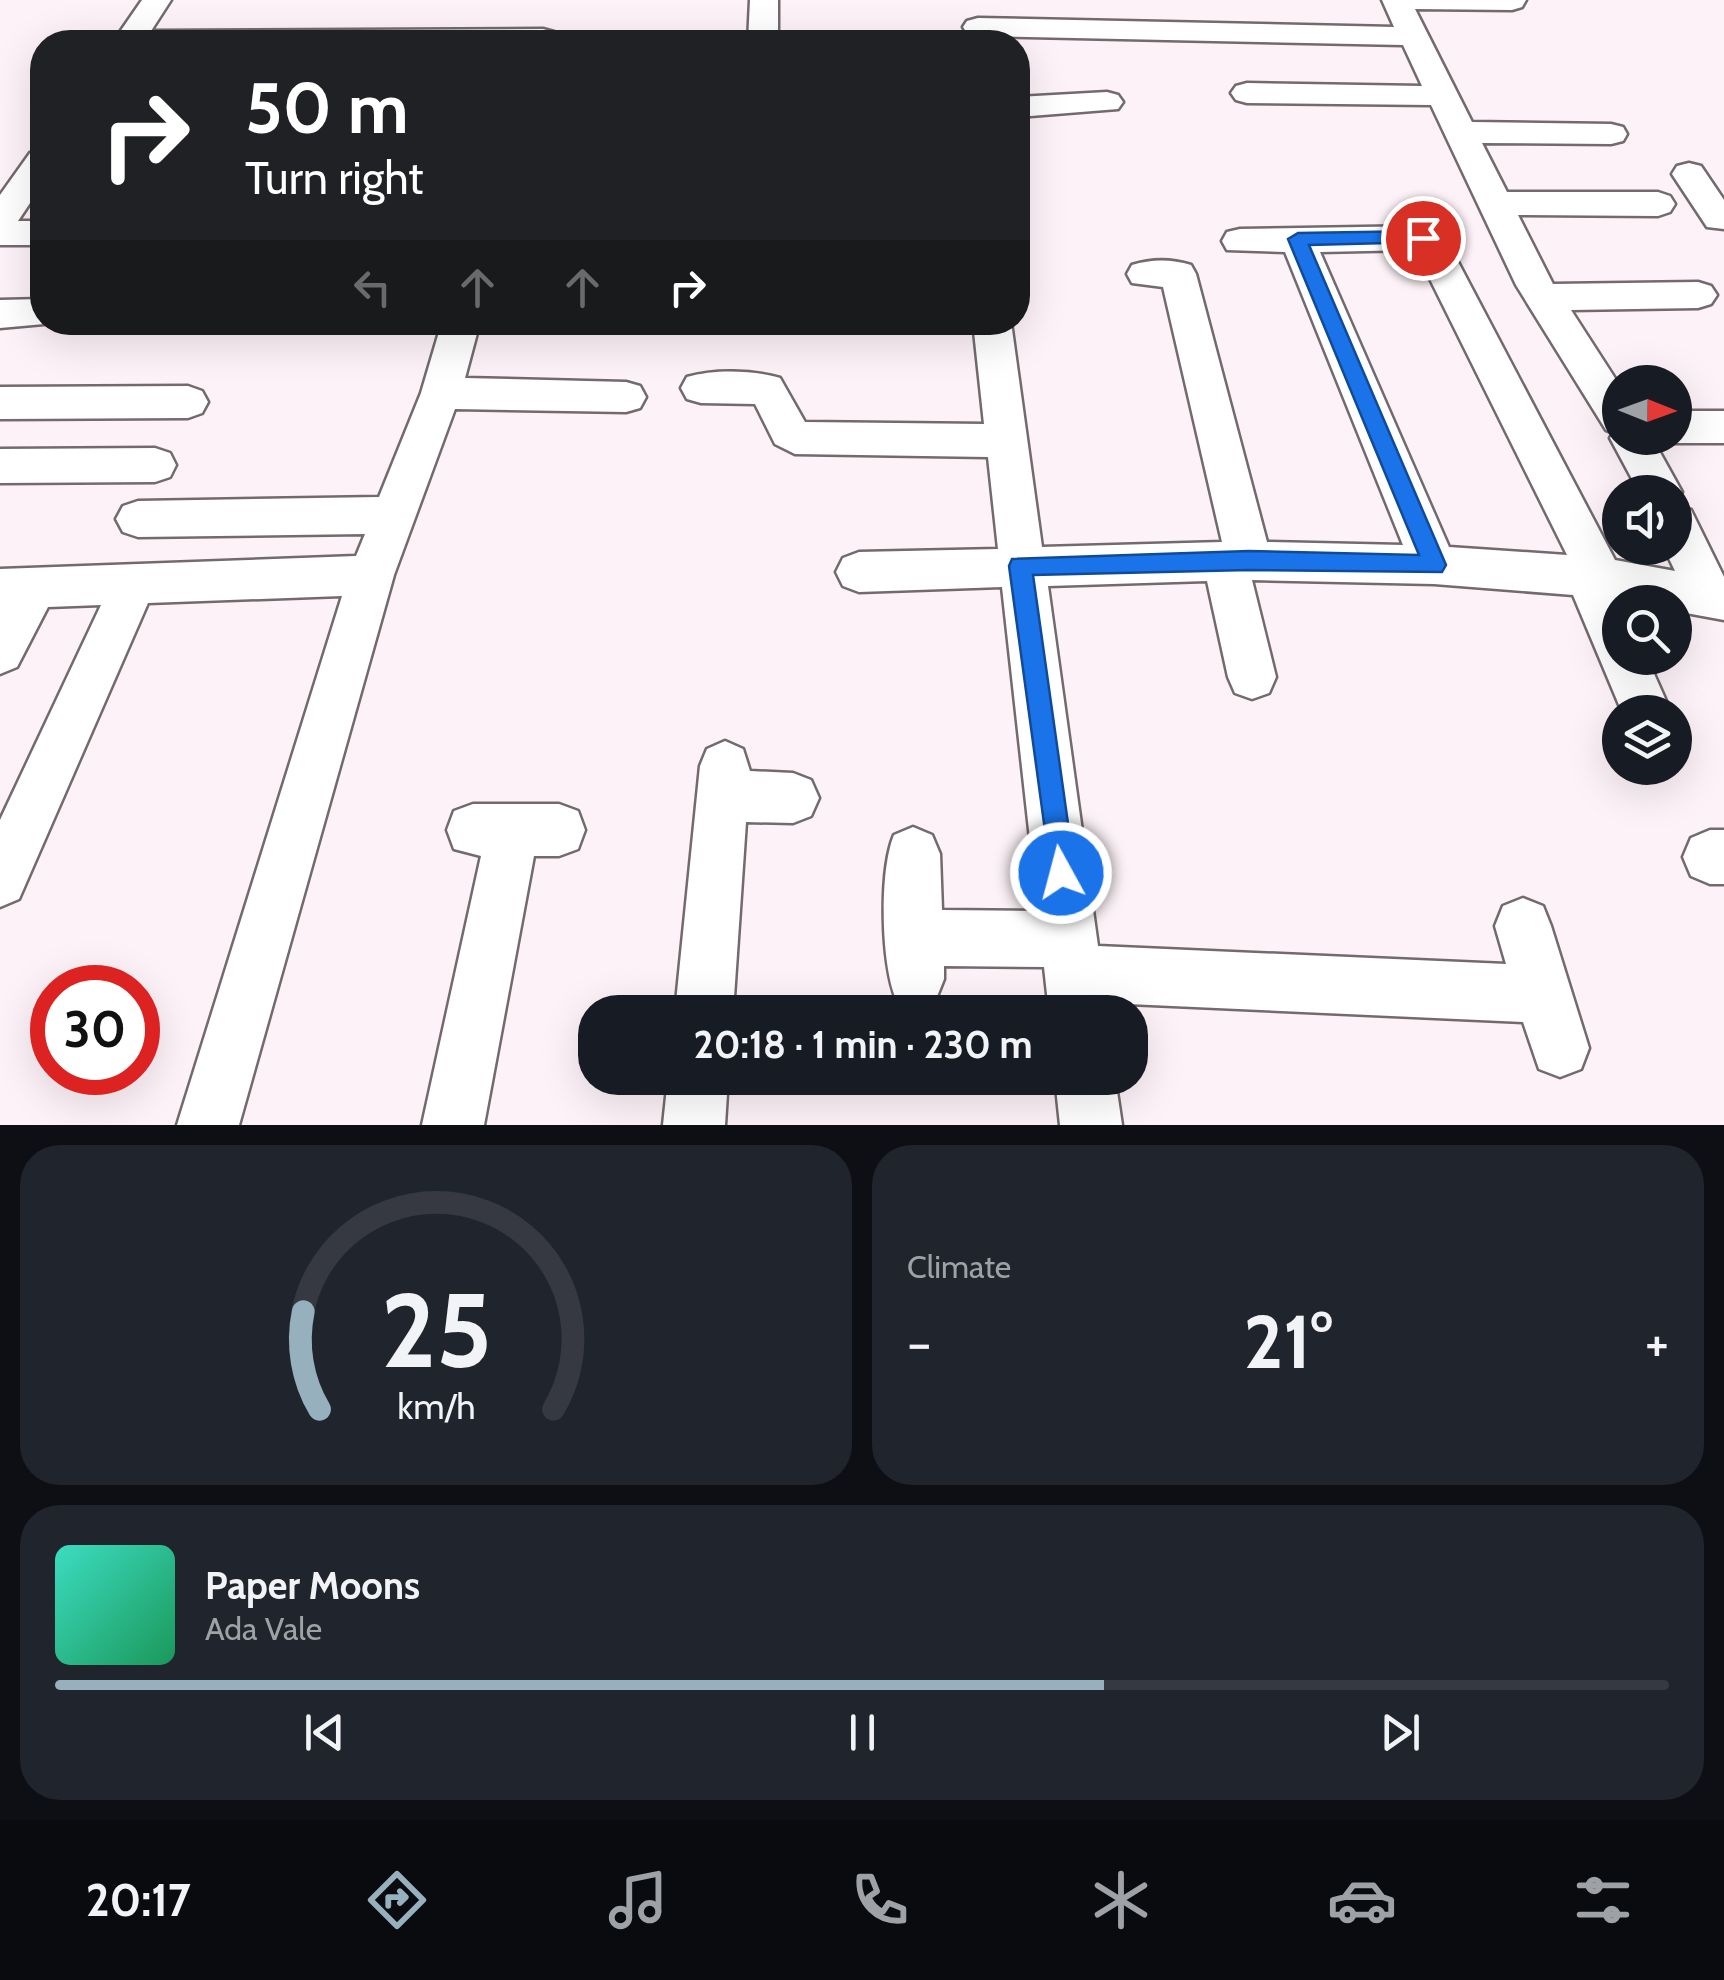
<!DOCTYPE html>
<html lang="en">
<head>
<meta charset="utf-8">
<style>
  :root { --surface:#171b24; --page:#20242c; --text:#f1f3f6; --muted:#9ea1a6; --line:#363941; --accent:#96b0bd }
  body { margin:0; font-family:Cabin,sans-serif; background:var(--page); color:var(--text); height:100vh; display:flex; flex-direction:column; font-size:38px; white-space:nowrap }
  * { box-sizing:border-box; margin:0 }
  p { font-size:32px; color:var(--muted) }
  .icon { flex:none; width:55px; height:55px; fill:none; stroke:currentColor; stroke-width:2; stroke-linecap:round; stroke-linejoin:round }
  .map { position:relative; height:1125px; overflow:hidden }
  .panel { display:flex; flex-direction:column; gap:20px; padding:20px; background:#0d0f14; flex:1 }
  .panel>* { flex:none }
  .top-card { position:absolute; left:30px; top:30px; width:1000px; height:305px; border-radius:40px; box-shadow:0 10px 40px #0002; background:#202124; color:#fff; overflow:hidden }
  .needle { width:65px; rotate:91deg }
  .fabs { position:absolute; left:1602px; top:365px; display:grid; gap:20px }
  .fabs a { display:grid; place-items:center; width:90px; height:90px; border-radius:50%; background:var(--surface); box-shadow:0 10px 40px #0002; font-size:50px }
  .speed { position:absolute; left:30px; top:965px; display:flex; gap:20px; font-size:50px; font-weight:700; text-align:center }
  .speed>* { display:grid; place-content:center; width:130px; height:130px; border-radius:50%; background:var(--surface); box-shadow:0 10px 40px #0002; line-height:1 }
  .speed .limit { border:15px solid #d22; background:#fff; color:#111 }
  .pin { position:absolute; display:grid; place-items:center; width:85px; height:85px; color:#fff; margin:-42px; border:5px solid #fff; border-radius:50%; box-shadow:0 2px 10px #0007 }
  .me { position:absolute; width:110px; margin:-55px; rotate:353deg; stroke-linejoin:round; filter:drop-shadow(0 0 8px #0008) }
  .turn { display:flex; align-items:center; gap:35px; height:210px; padding:0 50px; font-size:45px }
  .turn .icon { width:130px; height:130px; stroke-width:2.5 }
  .turn b { display:block; font-size:70px; line-height:85px }
  .lanes { display:flex; align-items:center; height:95px; padding:0 50px; background:#0003; justify-content:center; gap:50px; direction:ltr }
  .lanes .off { opacity:.35 }
  .big { font-size:75px; font-weight:700; line-height:1.1 }
  .panel .tile { flex:1; display:flex; flex-direction:column; justify-content:center; gap:15px; min-width:0; padding:0 35px; border-radius:40px; background:var(--page) }
  .panel .dial { align-items:center; gap:0 }
  .dial svg { height:260px; overflow:visible; fill:none; stroke:var(--line); stroke-width:7; stroke-linecap:round; text-anchor:middle }
  .dial text { fill:var(--text); stroke:none }
  .song { display:flex; align-items:center; gap:30px }
  .cover { width:120px; height:120px; border-radius:15px; background:linear-gradient(135deg,hsl(170 70% 55%),hsl(150 70% 35%)) }
  .played { height:10px; border-radius:5px; background:linear-gradient(90deg,var(--accent) 65%,var(--line) 65%) }
  .keys { display:flex; justify-content:space-around; direction:ltr }
  .heat { display:flex; justify-content:space-between; align-items:center; font-size:55px; direction:ltr }
  .panel .tiles { flex:1; display:grid; gap:20px; grid-template-columns:1fr 1fr }
  .tile:last-child { grid-column:span 2 }
  .trip { position:absolute; left:578px; top:995px; width:570px; height:100px; border-radius:40px; background:var(--surface); box-shadow:0 10px 40px #0002; font-weight:700; line-height:100px; text-align:center }
  .dock { display:flex; height:160px; justify-content:space-around; align-items:center; background:#090b0e; color:var(--muted) }
  .dock .icon { width:70px; height:70px }
  .dock .on { color:var(--accent) }
  .dock b { font-size:45px; color:var(--text) }
  .map>svg:first-child { display:block }
  .lines { fill:none; stroke-linecap:round; stroke-linejoin:round }
  .street-casing { stroke:#736a6e; stroke-width:5 }
  .street { fill:#fff; fill-rule:evenodd }
  .route { fill:#1a73e8; stroke:#114b97; stroke-width:2.5 }
</style>
</head>
<body>
<div class="map">
<svg width="1724" height="1125" viewBox="0 0 1724 1125">
  <rect width="100%" height="100%" fill="#fdf2f7"/>
  <g class="lines">
    <!-- street casing -->
    <g class="street-casing">
      <path id="street" d="M 142,0 L 171,0 L 151,31 L 543,29 L 554,32 L 558,38 L 555,42 L 113,42 Z
        M 750,0 L 778,0 L 778,42 L 748,42 Z
        M 1382,0 L 1526,0 L 1522,7 L 1512,10 L 1415,9 L 1472,122 L 1611,124 L 1623,127 L 1627,134 L 1623,141 L 1611,144 L 1482,143 L 1507,192 L 1658,192 L 1670,196 L 1675,204 L 1670,212 L 1658,216 L 1518,215 L 1553,284 L 1698,282 L 1711,286 L 1717,295 L 1711,304 L 1698,308 L 1571,310 L 1620,386 L 1620,438 L 1652,438 L 1682,492 L 1675,505 L 1691,510 L 1724,577 L 1724,620 L 1675,611 L 1675,602 L 1622,601 L 1620,658 L 1647,658 L 1671,712 L 1622,712 L 1573,595 L 1434,584 L 1252,580 L 1276,677 L 1269,693 L 1252,699 L 1235,693 L 1228,677 L 1207,581 L 1048,586 L 1098,946 L 1506,964 L 1495,926 L 1503,906 L 1523,898 L 1543,906 L 1551,926 L 1589,1048 L 1581,1069 L 1560,1077 L 1539,1069 L 1523,1022 L 1106,1003 L 1107,1012 L 1049,1012 L 1044,967 L 944,966 L 944,979 L 936,999 L 916,1007 L 896,999 C 881,964 879,871 894,835 L 913,827 L 932,835 L 940,854 L 942,910 L 1038,911 L 1002,587 L 859,592 L 843,586 L 836,572 L 843,558 L 859,552 L 998,549 L 988,457 L 795,454 L 775,444 L 755,404 L 701,403 L 687,399 L 681,388 L 687,377 C 714,369 753,370 780,378 L 805,422 L 984,424 L 973,322 L 1011,322 L 1042,547 L 1222,542 L 1163,287 L 1132,283 L 1127,274 L 1132,265 C 1151,259 1172,259 1191,265 L 1196,274 L 1267,542 L 1403,545 L 1285,252 L 1227,250 L 1222,241 L 1227,232 L 1240,229 L 1423,226 L 1436,229 L 1457,260 L 1615,560 L 1675,571 L 1664,548 L 1675,548 L 1675,492 L 1639,492 L 1610,438 L 1613,433 L 1606,430 L 1516,285 L 1431,105 L 1247,103 L 1236,100 L 1231,93 L 1236,86 L 1247,83 L 1422,86 L 1403,45 L 978,36 L 967,33 L 963,27 L 967,21 L 978,18 L 1394,27 ZM 1413,250 L 1423,265 L 1567,555 L 1449,547 L 1320,252 Z
        M 1107,92 L 1118,95 L 1123,102 L 1118,109 L 1018,117 L 1018,97 Z
        M 42,150 L 42,185 L 18,221 L 42,221 L 42,245 L 0,245 L 0,195 L 30,153 Z
        M 1689,163 L 1701,166 L 1724,200 L 1724,229 L 1707,227 L 1672,174 L 1677,166 Z
        M 42,299 L 42,322 L 55,323 L 0,328 L 0,300 Z
        M 442,322 L 480,322 L 465,378 L 626,382 L 640,386 L 646,397 L 640,408 L 626,412 L 455,409 L 394,575 L 239,1125 L 177,1125 L 342,596 L 148,603 L 19,899 L 0,907 L 0,820 L 101,605 L 48,607 L 17,667 L 0,674 L 0,569 L 356,556 L 365,534 L 138,537 L 123,532 L 116,519 L 123,506 L 138,501 L 379,497 L 421,393 Z
        M 188,386 L 202,391 L 208,402 L 202,413 L 188,418 L 0,419 L 0,387 Z
        M 1675,411 L 1724,411 L 1724,443 L 1675,443 L 1660,438 L 1675,438 Z
        M 155,448 L 170,453 L 176,465 L 170,477 L 155,482 L 0,483 L 0,449 Z
        M 725,741 L 743,749 L 750,771 L 793,773 L 811,780 L 819,798 L 811,816 L 793,823 L 746,822 L 733,1012 L 675,1012 L 700,766 L 707,749 Z
        M 473,804 L 559,804 L 578,811 L 585,830 L 578,849 L 559,856 L 534,856 L 484,1125 L 422,1125 L 481,856 L 454,849 L 447,830 L 454,811 Z
        M 1710,830 L 1724,830 L 1724,884 L 1710,884 L 1691,876 L 1683,857 L 1691,838 Z
        M 668,1078 L 728,1078 L 725,1125 L 663,1125 Z
        M 1055,1078 L 1115,1078 L 1122,1125 L 1060,1125 Z"/>
    </g>
    <!-- street -->
    <use href="#street" class="street"/>
  </g>
  <!-- route -->
  <path class="route" d="M 1423,231 L 1432,238 L 1429,242 L 1309,245 L 1446,565 L 1442,572 L 1249,570 L 1033,575 L 1075,873 L 1071,882 L 1061,886 L 1052,882 L 1009,566 L 1012,559 L 1249,551 L 1419,555 L 1288,239 L 1298,233 Z"/>
</svg>
<div class="fabs">
<a><svg class="needle" viewBox="-14 -14 28 28"><path d="M0-13l5 13h-10z" fill="#e53935"/><path d="M0 13l5-13h-10z" fill="#9ea1a6"/></svg></a>
<a><svg class="icon" aria-label="sound" viewBox="0 0 24 24"><path d="M4 9h4l5-4v14l-5-4H4zM17 9q2 3 0 6"/></svg></a>
<a><svg class="icon" aria-label="search" viewBox="0 0 24 24"><circle cx="10" cy="10" r="6"/><path d="M15 15l6 6"/></svg></a>
<a><svg class="icon" aria-label="layers" viewBox="0 0 24 24"><path d="M12 4l9 5-9 5-9-5zM3 14l9 5 9-5"/></svg></a>
</div>
<div class="speed"><div class="limit">30</div></div>
<div class="pin" style="left:1423px;top:238px;background:#d93025"><svg class="icon" aria-label="arrive" viewBox="0 0 24 24"><path d="M6 21V4h12l-3 4 3 4H6"/></svg></div>
<svg class="me" style="left:1061px;top:873px" viewBox="-20 -20 40 40"><circle r="17" fill="#1a73e8" stroke="#fff" stroke-width="3"/><path d="M0-11L8 9 0 5-8 9z" fill="#fff"/></svg>
<div class="trip">20:18 · 1 min · 230 m</div>
<div class="top-card">
<div class="turn"><svg class="icon" aria-label="right" viewBox="0 0 24 24"><path d="M7 20v-9h11M14 6l5 5-5 5"/></svg><div><b>50 m</b>Turn right</div></div>
<div class="lanes"><svg class="icon off" aria-label="left" viewBox="0 0 24 24"><path d="M17 20v-9H6M10 6l-5 5 5 5"/></svg><svg class="icon off" aria-label="ahead" viewBox="0 0 24 24"><path d="M12 20V5M6 11l6-6 6 6"/></svg><svg class="icon off" aria-label="ahead" viewBox="0 0 24 24"><path d="M12 20V5M6 11l6-6 6 6"/></svg><svg class="icon" aria-label="right" viewBox="0 0 24 24"><path d="M7 20v-9h11M14 6l5 5-5 5"/></svg></div>
</div>
</div>
<section class="panel">
<div class="tiles">
<div class="tile dial"><svg viewBox="0 0 100 80">
<path d="M14 69A42 42 0 1 1 86 69"/>
<path d="M14 69A42 42 0 0 1 9 39" stroke="#96b0bd"/>
<text x="50" y="56" font-size="32" font-weight="700">25</text>
<text x="50" y="72" font-size="11">km/h</text>
</svg></div>
<div class="tile"><p>Climate</p>
<div class="heat"><a>−</a><b class="big">21°</b><a>+</a></div>
</div>
<div class="tile">
<div class="song"><i class="cover"></i><div><b>Paper Moons</b><p>Ada Vale</p></div></div>
<div class="played"></div>
<div class="keys"><svg class="icon" aria-label="previous" viewBox="0 0 24 24"><path d="M18 5L8 12l10 7zM5 5v14"/></svg><svg class="icon" aria-label="pause" viewBox="0 0 24 24"><path d="M8 5v14M16 5v14"/></svg><svg class="icon" aria-label="next" viewBox="0 0 24 24"><path d="M6 5l10 7-10 7zM19 5v14"/></svg></div>
</div>
</div>
</section>
<nav class="dock">
<b>20:17</b>
<svg class="icon on" aria-label="directions" viewBox="0 0 24 24"><path d="M12 3l9 9-9 9-9-9zM9 14v-3h6M13 9l2 2-2 2"/></svg>
<svg class="icon" aria-label="music" viewBox="0 0 24 24"><path d="M9 18V5l10-2v13"/><circle cx="6" cy="18" r="3"/><circle cx="16" cy="16" r="3"/></svg>
<svg class="icon" aria-label="phone" viewBox="0 0 24 24"><path d="M5 4h4l2 5-3 2q2 4 5 5l2-3 5 2v4C11 20 4 13 5 4z"/></svg>
<svg class="icon" aria-label="climate" viewBox="0 0 24 24"><path d="M12 3v18M4 7l16 10M4 17L20 7"/></svg>
<svg class="icon" aria-label="car" viewBox="0 0 24 24"><path d="M5 17H2v-5l4-1 3-4h7l3 4 3 1v5h-3M9 17h6M6 11h13"/><circle cx="7" cy="17" r="2"/><circle cx="17" cy="17" r="2"/></svg>
<svg class="icon" aria-label="filters" viewBox="0 0 24 24"><path d="M4 7h16M4 17h16"/><circle cx="9" cy="7" r="2"/><circle cx="15" cy="17" r="2"/></svg>
</nav>
</body>
</html>
